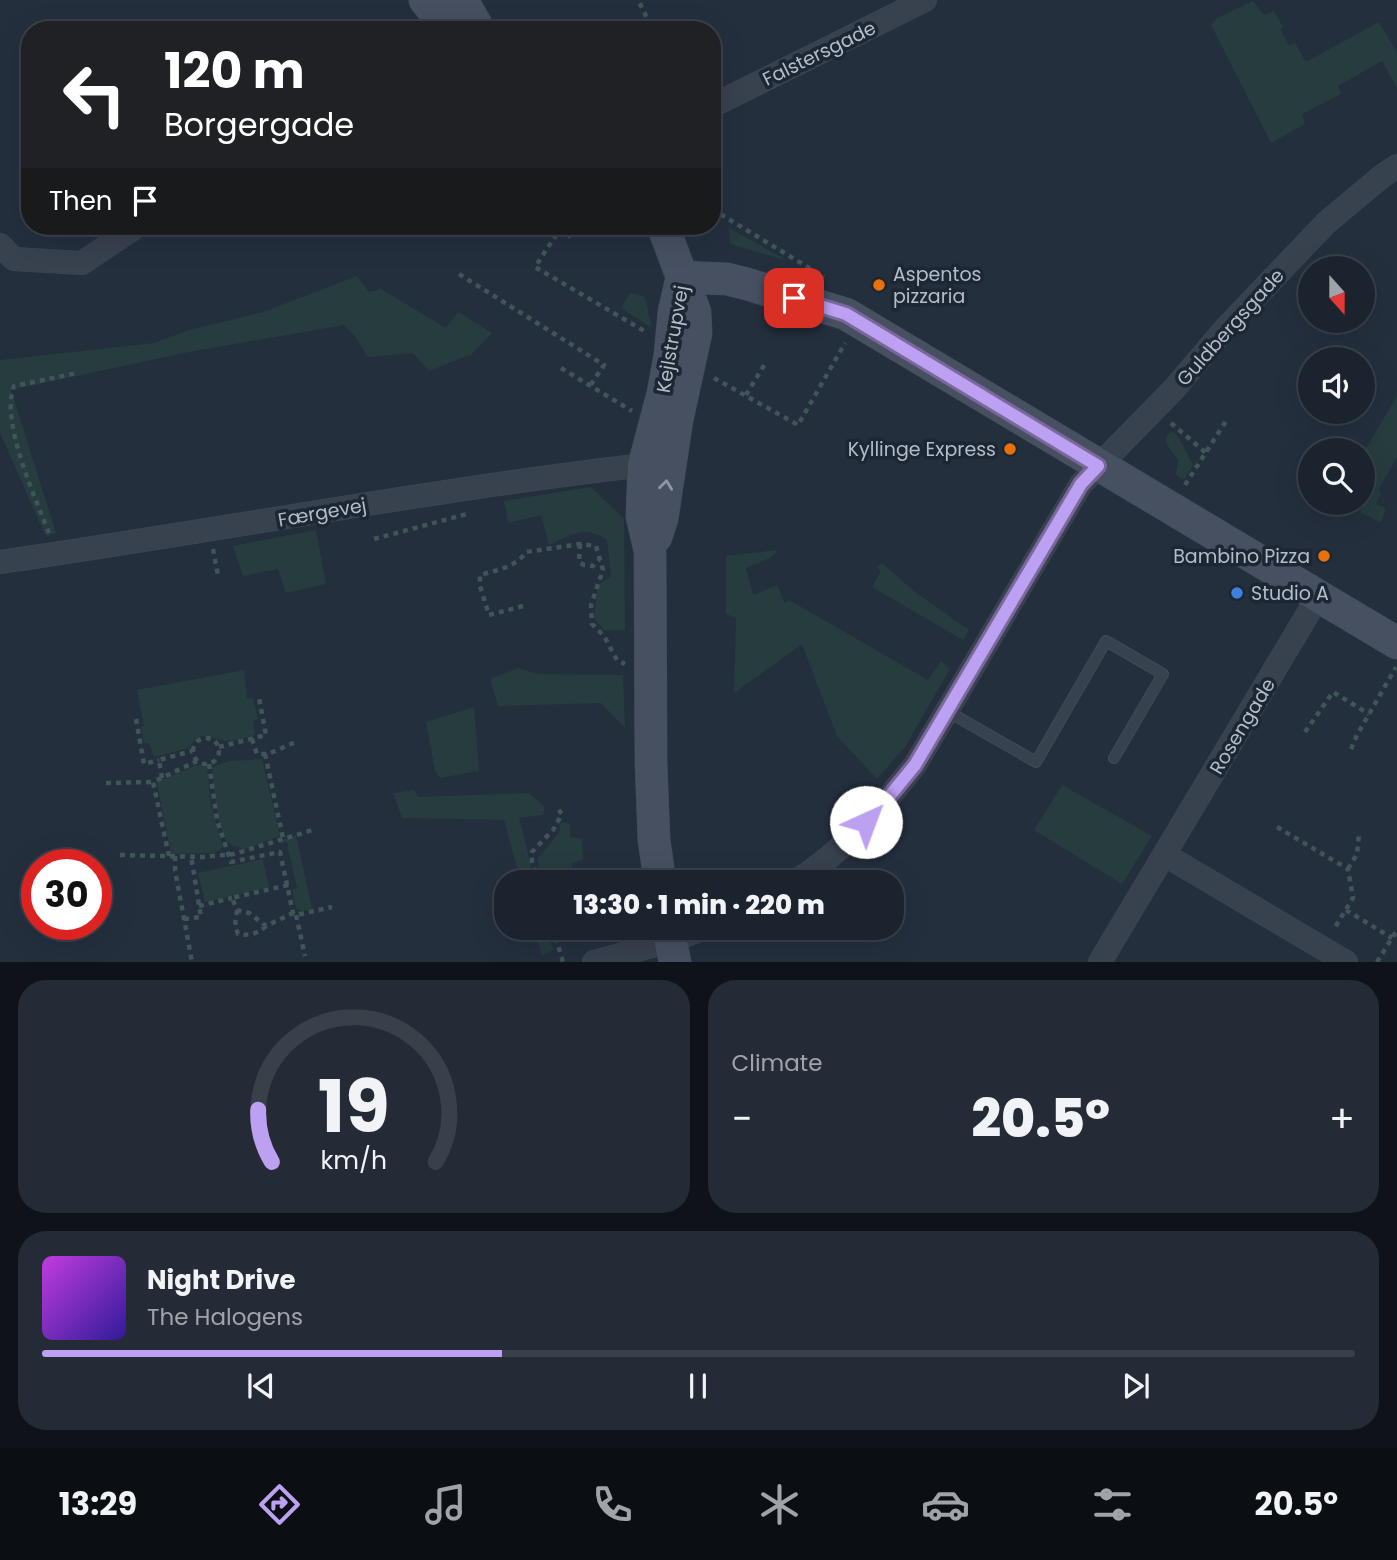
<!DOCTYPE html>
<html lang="en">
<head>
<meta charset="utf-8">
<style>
  :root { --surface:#1b232e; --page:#242b36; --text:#f1f3f6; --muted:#a0a4aa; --line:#39404a; --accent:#bca0f2 }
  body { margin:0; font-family:Poppins,sans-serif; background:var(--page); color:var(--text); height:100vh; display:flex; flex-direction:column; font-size:26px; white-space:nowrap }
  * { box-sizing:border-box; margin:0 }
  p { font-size:23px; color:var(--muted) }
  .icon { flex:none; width:38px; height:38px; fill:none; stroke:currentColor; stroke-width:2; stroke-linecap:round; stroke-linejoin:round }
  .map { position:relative; height:962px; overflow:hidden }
  .details { display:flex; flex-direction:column; gap:18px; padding:18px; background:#0f1319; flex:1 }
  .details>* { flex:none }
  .banner { position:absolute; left:21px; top:21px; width:700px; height:214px; border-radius:28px; box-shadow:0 7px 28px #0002,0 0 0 2px var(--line); background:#202124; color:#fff; overflow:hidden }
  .needle { width:46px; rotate:159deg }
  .tools { position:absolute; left:1298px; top:256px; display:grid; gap:14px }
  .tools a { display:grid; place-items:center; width:77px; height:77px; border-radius:50%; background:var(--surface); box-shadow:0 7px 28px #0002,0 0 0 2px var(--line); font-size:35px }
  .speed { position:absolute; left:21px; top:849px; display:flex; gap:14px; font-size:35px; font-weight:700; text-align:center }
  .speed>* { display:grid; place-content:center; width:91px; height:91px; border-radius:50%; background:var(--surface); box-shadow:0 7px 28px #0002,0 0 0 2px var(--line); line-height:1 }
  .speed .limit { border:10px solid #d22; background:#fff; color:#111 }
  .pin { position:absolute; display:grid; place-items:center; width:60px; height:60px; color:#fff; margin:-30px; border-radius:14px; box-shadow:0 4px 10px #0006 }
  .me { position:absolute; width:77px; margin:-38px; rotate:43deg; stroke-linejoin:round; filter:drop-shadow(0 0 5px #0008) }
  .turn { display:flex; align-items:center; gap:24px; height:147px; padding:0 28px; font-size:32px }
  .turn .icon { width:91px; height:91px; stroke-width:2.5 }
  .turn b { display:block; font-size:49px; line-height:60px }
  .then { display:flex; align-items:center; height:66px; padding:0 28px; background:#0003; gap:14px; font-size:26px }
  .big { font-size:52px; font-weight:800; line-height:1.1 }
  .details .tile { flex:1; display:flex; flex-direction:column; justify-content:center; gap:10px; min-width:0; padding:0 24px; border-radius:28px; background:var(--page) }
  .details .dial { align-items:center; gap:0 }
  .dial svg { height:182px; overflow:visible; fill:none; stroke:var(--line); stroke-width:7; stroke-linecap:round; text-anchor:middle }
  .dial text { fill:var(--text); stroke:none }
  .song { display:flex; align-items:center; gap:21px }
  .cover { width:84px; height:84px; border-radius:10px; background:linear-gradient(135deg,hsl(290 70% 55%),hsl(250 70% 35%)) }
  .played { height:7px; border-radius:4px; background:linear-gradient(90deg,var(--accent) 35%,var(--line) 35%) }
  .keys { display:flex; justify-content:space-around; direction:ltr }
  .heat { display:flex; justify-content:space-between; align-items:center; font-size:38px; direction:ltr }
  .details .tiles { flex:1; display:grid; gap:18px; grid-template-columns:1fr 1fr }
  .tile:last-child { grid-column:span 2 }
  .trip { position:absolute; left:494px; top:870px; width:410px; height:70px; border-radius:28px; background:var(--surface); box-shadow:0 7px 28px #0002,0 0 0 2px var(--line); font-weight:800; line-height:70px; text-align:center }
  .tab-bar { display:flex; height:112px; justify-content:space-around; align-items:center; background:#0b0e12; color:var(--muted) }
  .tab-bar .icon { width:49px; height:49px }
  .tab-bar .on { color:var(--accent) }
  .tab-bar b { font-size:32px; color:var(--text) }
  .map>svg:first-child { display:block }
  .green { fill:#263c3f }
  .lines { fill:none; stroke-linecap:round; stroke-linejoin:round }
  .lane-casing { stroke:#414a57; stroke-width:12 }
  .street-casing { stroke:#414a57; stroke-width:24 }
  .secondary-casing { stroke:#414a57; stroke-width:33 }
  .path { stroke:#3f5557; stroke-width:4.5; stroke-dasharray:5 5; stroke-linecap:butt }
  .lane { stroke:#38414e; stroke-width:10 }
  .street { stroke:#38414e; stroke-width:23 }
  .secondary { stroke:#465061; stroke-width:32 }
  .oneway { stroke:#8e96a5 }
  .route-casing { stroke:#7a689d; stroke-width:18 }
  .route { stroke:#bca0f2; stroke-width:12 }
  .food-dot { fill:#e8710a; stroke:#1d2633; stroke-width:2.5 }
  .shop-dot { fill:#3f7fe0; stroke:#1d2633; stroke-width:2.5 }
  .labels { text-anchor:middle; stroke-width:7; stroke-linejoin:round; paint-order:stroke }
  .street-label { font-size:19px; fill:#b4bcc9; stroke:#1d2633 }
  .poi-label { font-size:19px; fill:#b4bcc9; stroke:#1d2633; text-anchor:start }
</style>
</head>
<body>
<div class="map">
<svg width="1397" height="962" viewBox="0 0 1397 962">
  <rect width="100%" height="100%" fill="#242f3e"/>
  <!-- green -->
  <path class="green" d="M 1253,1 L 1264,15 L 1274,11 L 1283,27 L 1280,29 L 1289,46 L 1295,43 L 1306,62 L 1379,22 L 1397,52 L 1397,88 L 1382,61 L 1338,86 L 1341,94 L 1302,114 L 1305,124 L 1271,143 L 1211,25 L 1217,18 Z
    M 729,228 L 788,261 L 730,244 Z
    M 357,276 L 369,292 L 381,289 L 446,328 L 458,312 L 492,333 L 472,354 L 429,371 L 413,353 L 368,357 L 354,335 L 344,325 L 189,352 L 11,390 L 56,533 L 46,537 L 0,433 L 0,360 L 154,343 L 186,331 L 263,312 Z
    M 630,293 L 645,297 L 652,328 L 621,308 Z
    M 1397,396 L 1397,457 L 1379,489 L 1381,494 L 1376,504 L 1386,508 L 1381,523 L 1360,512 L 1369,497 L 1363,493 L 1363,453 Z
    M 1172,431 L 1178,436 L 1193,465 L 1185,478 L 1181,479 L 1176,474 L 1178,460 L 1166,443 L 1167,435 Z
    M 591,487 L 624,519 L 625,630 L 604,630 L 594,618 L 598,585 L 611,576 L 607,540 C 584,524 572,535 549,545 L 541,515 L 508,523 L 504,501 Z
    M 316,530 L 326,584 L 286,593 L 278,569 L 243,576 L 233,546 Z
    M 778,550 L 770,558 L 746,568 L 753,595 L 777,585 L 785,603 L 789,600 L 928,680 L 941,661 L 950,669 L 905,747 L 877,779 L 837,736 L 802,644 L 734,693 L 736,618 L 726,614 L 726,556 Z
    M 882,563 L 915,592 L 969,630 L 963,640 L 872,587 L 881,571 L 877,567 Z
    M 518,668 L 537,674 L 623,675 L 625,728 L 601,703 L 498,706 L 490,679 Z
    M 244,670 L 247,698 L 253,699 L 258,719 L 253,721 L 255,735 C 247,737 236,741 228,741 C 211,741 203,725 189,748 L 154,757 L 149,743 L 144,743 L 141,727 L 144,726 L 137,690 Z
    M 474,707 L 479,771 L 440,778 L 435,771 L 426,722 Z
    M 262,759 L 280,836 L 243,850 C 238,846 232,846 228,842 C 216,829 214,785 212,767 L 230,761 Z
    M 197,765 L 207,767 L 211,805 L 223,847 L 215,853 L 171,854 L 157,782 Z
    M 1062,785 L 1152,836 L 1122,884 L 1034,830 Z
    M 414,790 L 418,797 L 529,793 L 545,807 L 543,815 L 519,818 L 535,882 L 521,882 L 504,820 L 402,818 L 393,793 Z
    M 561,822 L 570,824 L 570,837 L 582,839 L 583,860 L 572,863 L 573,877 L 564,882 L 543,882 L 537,859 L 559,833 Z
    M 296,835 L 312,909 L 302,911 L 296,908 L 292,890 L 297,888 L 287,842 L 281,844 L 280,841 Z
    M 263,859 L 269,887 L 205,902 L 198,873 Z
    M 534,928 L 547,928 L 553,950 L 542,956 Z"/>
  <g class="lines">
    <!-- lane casing -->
    <g class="lane-casing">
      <path id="lane" d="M 947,711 L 1036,762 L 1106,641 L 1163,674 L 1114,758"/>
    </g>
    <!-- street casing -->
    <g class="street-casing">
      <path id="street" d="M 712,106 L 925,0
        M 0,245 L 14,259 L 82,263 L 137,226
        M 0,562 C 215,531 429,490 644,465
        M 1165,855 L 1346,962
        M 795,882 C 842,853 881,808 915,765 L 1081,484 L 1174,389 L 1224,330 L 1326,223 L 1381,177 L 1397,166
        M 594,962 L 670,941 L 705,928
        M 1100,962 L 1318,597"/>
    </g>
    <!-- secondary casing -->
    <g class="secondary-casing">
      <path id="secondary" d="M 425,0 L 449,30
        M 462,0 L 479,30
        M 682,277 L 727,279 L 747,284 L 846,314 L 1397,643
        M 656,537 L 662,519 L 677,420 L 696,333 L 695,312 L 663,226
        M 660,882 L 654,840 L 651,763 L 650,551 L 642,516 L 644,465 L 663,393 L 670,355 L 674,312 L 682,277
        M 668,928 L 675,962"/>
    </g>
    <!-- path -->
    <path class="path" d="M 635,30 L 648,20 L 638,0
      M 712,209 L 824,277
      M 472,226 L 485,233
      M 562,226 L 535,267 L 646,332
      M 560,229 L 571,237
      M 459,274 L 604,365 L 590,386
      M 561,368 L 632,411
      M 714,378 L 798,425 L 845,343
      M 746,395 L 766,362
      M 1171,423 L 1206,453
      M 1185,485 L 1226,421
      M 49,533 C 35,497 0,421 14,386 L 77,373
      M 374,539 L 467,514
      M 580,544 L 579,562 L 584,565 L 593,566 L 599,560
      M 213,549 L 218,575
      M 523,606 L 489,615 L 480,586 L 480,575 C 497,570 516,567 526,552 L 580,544 L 596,546 L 603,570 L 591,605 L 592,624 L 604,636 L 617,660 L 625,664
      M 136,719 L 144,764 L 159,760
      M 1305,732 L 1333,692 L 1369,714
      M193 751a13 13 0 1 1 26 0a13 13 0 1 1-26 0Z
      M 252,739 L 257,754 L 268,754 L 298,741
      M 219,747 L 266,735 L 259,698
      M 1351,749 L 1357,735 L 1396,667
      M 265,754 L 283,838
      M 209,764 L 217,820 L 231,862 L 280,852 L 293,913 L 296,915 L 332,907
      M 162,778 L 159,760 L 192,751
      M 106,783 L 153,782
      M 1277,827 L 1348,869 L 1353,898 L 1334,929
      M 120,855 L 203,857 L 234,854 L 316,829
      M 169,856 L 153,782 L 197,761
      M 175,856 L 175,870 L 192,962
      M 1348,869 L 1357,854 L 1359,835
      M 538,882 L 532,861 L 532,852 L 553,830 L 562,814 L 558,809
      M 288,885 L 232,898 L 237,910 L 249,913 L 266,926 L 293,913
      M 199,906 L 232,898
      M 237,910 L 235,926 L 238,934 C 250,936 257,934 266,926
      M 1346,910 L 1392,938
      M 296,915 L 305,956
      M 184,919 L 201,917 L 191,856
      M 553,928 L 563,962
      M 1377,962 L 1397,930"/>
    <!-- lane -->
    <use href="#lane" class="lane"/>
    <!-- street -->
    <use href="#street" class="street"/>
    <!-- secondary -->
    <use href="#secondary" class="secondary"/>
  </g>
  <!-- one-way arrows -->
  <defs><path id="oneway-chevron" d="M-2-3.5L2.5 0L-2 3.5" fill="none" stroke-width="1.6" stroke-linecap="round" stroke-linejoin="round" transform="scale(1.75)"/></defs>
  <use class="oneway" href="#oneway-chevron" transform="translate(666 485) rotate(-83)"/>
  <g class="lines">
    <!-- route casing -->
    <g class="route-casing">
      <path id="route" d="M 794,298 L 846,314 L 1098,466 L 1081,484 L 915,765 L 883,804 L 866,822"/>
    </g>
    <!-- route -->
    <use href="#route" class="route"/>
  </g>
  <!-- markers -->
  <g class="food-dot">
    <circle cx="879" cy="285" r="7"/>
    <circle cx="1010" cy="449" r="7"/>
    <circle cx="1324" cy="556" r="7"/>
  </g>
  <circle class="shop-dot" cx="1237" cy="593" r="7"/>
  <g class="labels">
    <!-- street labels -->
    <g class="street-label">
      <text transform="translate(819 53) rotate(-26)" y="7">Falstersgade</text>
      <text transform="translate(1230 327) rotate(-48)" y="7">Guldbergsgade</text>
      <text transform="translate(672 339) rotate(-80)" y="7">Kejlstrupvej</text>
      <text transform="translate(322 512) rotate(-10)" y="7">Færgevej</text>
      <text transform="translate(1242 726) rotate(-59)" y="7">Rosengade</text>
    </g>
    <!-- poi labels -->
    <g class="poi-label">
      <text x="893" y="281">Aspentos<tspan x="893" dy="22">pizzaria</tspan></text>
      <text x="996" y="456" text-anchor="end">Kyllinge Express</text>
      <text x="1310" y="563" text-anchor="end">Bambino Pizza</text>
      <text x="1251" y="600">Studio A</text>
    </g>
  </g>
</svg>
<div class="tools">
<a><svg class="needle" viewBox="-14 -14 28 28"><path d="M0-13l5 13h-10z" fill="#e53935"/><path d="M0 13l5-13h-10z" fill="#a0a4aa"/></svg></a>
<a><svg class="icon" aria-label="sound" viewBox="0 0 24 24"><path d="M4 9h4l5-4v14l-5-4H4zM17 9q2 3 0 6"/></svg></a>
<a><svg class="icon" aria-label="search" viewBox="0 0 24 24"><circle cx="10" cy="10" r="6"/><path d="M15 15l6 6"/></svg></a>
</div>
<div class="speed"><div class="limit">30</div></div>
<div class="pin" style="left:794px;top:298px;background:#d93025"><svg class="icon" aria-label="arrive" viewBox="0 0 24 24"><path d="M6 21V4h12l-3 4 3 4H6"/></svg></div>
<svg class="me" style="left:866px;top:822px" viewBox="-20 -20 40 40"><circle r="19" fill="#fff"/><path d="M0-13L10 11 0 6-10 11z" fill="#bca0f2"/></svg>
<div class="trip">13:30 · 1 min · 220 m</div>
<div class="banner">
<div class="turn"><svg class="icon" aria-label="left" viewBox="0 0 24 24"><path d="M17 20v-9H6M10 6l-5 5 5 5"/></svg><div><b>120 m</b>Borgergade</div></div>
<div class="then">Then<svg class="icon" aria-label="arrive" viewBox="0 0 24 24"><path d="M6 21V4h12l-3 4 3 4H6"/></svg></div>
</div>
</div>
<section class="details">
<div class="tiles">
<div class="tile dial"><svg viewBox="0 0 100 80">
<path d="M14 69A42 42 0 1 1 86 69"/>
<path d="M14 69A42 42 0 0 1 8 46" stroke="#bca0f2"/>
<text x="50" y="56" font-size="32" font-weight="700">19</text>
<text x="50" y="72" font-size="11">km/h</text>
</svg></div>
<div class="tile"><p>Climate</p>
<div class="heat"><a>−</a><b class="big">20.5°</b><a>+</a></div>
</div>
<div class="tile">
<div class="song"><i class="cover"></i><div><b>Night Drive</b><p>The Halogens</p></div></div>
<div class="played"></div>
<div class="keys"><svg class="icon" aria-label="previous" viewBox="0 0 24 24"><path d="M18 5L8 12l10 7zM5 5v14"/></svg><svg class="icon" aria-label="pause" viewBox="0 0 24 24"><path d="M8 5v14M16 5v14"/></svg><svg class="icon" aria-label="next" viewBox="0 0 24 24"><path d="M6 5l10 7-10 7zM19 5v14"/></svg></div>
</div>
</div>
</section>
<nav class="tab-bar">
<b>13:29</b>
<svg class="icon on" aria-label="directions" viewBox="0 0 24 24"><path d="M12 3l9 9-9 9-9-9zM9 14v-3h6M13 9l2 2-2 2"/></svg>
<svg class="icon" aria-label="music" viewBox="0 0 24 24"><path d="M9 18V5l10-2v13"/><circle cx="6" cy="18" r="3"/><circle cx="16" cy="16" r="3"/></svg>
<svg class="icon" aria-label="phone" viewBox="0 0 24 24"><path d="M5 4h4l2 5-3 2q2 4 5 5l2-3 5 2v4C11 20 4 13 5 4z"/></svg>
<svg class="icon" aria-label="climate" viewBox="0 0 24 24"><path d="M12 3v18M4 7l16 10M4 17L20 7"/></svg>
<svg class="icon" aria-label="car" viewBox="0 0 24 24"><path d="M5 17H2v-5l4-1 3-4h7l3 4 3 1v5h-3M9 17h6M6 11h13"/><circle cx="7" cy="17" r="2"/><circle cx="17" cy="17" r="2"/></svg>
<svg class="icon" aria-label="filters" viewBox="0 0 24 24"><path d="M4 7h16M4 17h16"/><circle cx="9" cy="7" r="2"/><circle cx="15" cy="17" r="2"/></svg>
<b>20.5°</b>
</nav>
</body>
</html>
